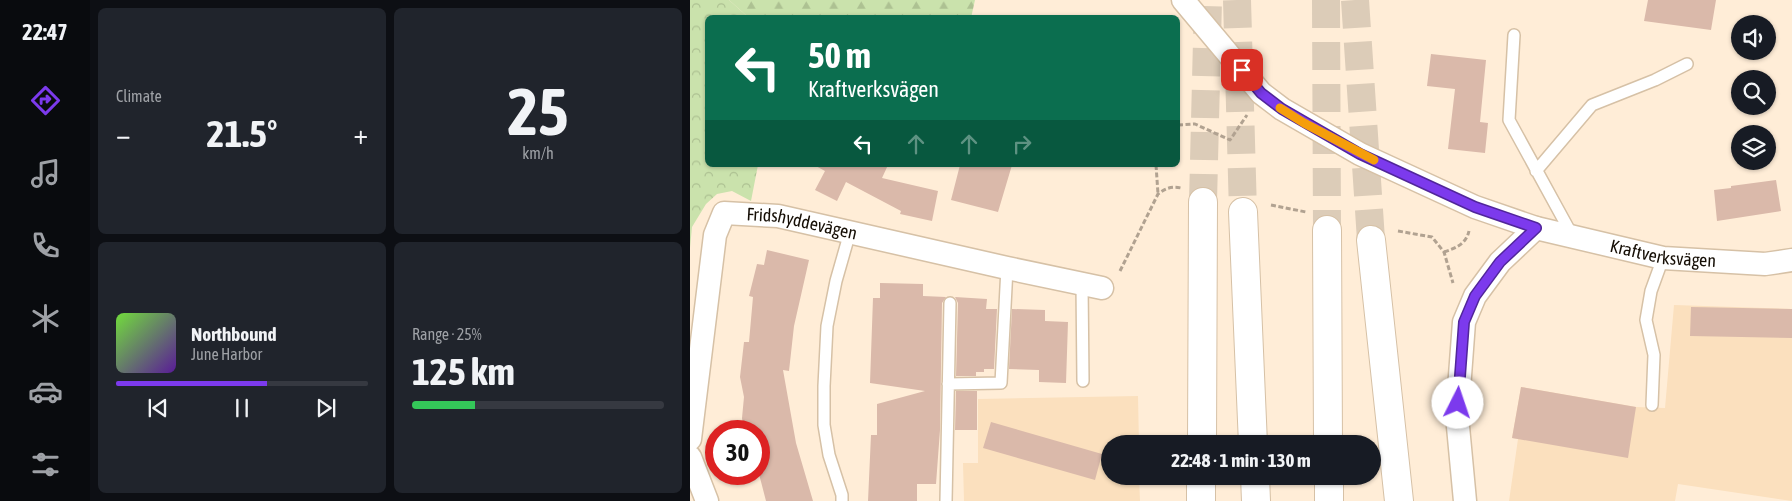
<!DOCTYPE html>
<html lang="en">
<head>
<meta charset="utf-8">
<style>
  :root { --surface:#171b24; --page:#20242c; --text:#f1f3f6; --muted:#9ea1a6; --line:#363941; --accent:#7c3aed }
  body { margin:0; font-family:"Asap Condensed",sans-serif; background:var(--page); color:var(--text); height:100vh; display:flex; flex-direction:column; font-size:19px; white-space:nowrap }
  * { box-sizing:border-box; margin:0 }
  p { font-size:16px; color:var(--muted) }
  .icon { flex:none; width:28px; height:28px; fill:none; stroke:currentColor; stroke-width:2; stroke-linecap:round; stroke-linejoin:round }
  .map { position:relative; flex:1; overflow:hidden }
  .panel { display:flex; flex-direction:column; gap:8px; padding:8px; background:#0d0f14; width:600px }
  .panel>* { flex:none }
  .banner { position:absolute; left:15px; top:15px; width:475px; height:152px; border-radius:8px; box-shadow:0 1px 4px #0004; background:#0b6e4f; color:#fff; overflow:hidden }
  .fabs { position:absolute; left:1041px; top:15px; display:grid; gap:10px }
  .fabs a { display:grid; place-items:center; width:45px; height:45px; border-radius:50%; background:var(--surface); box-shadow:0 1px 4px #0004; font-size:25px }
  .speed { position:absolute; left:15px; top:420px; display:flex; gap:10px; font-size:25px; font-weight:700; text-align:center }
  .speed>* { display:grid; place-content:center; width:65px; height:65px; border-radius:50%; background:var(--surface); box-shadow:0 1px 4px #0004; line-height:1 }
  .speed .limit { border:8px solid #d22; background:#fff; color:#111 }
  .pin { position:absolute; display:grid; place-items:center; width:42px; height:42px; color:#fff; margin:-21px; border-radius:10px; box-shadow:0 2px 8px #0006 }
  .me { position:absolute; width:55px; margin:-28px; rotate:4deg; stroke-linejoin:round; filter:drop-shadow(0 0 4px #0008) }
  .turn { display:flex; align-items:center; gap:18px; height:105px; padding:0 20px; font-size:22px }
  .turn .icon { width:65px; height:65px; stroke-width:2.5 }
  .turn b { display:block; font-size:35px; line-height:42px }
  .lanes { display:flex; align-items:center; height:48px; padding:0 20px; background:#0003; justify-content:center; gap:25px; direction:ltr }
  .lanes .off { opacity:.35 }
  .big { font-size:38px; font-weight:700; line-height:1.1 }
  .panel .tile { flex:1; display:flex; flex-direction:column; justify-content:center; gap:8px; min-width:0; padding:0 18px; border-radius:8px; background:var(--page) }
  .panel .dial { align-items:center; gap:0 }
  .dial b { font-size:65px; line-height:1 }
  .song { display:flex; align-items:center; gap:15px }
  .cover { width:60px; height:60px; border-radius:8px; background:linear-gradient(135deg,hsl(100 70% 55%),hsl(270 70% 35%)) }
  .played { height:5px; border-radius:2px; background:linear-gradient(90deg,var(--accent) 60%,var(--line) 60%) }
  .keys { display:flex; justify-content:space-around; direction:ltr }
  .heat { display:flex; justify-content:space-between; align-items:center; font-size:28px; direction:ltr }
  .charge { height:8px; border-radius:4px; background:linear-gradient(90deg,#34c759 25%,var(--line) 0) }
  .panel .tiles { flex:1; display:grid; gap:8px; grid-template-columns:repeat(2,1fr) }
  .trip { position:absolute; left:411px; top:435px; width:280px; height:50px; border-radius:25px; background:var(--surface); box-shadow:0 1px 4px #0004; font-weight:700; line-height:50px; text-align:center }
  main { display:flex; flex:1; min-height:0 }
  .tab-bar { display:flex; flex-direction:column; width:90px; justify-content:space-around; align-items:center; background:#090b0e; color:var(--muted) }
  .tab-bar .icon { width:35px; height:35px }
  .tab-bar .on { color:var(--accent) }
  .tab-bar b { font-size:22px; color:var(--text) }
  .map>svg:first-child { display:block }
  .built { fill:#fbe0be }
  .forest { fill:url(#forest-firs) }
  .park { fill:url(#park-crowns) }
  .building { fill:#dab9aa }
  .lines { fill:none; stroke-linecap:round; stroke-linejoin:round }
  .motorway-tunnel { stroke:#dcccb8; stroke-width:28; stroke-dasharray:28 14; stroke-linecap:butt }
  .service-casing { stroke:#d6c1a6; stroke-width:14 }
  .minor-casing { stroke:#d6c1a6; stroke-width:25 }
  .motorway-casing { stroke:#d6c1a6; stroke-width:30 }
  .path { stroke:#b1a291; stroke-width:3; stroke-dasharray:5 2.5; stroke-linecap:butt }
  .service { stroke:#fff; stroke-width:11 }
  .minor { stroke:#fff; stroke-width:22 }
  .motorway { stroke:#fff; stroke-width:28 }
  .route-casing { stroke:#51269a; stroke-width:12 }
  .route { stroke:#7c3aed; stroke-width:9 }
  .slow { stroke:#f59e0b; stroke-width:9 }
  .labels { text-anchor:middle; stroke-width:4; stroke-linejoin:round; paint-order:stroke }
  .street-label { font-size:18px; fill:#150e05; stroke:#fff }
</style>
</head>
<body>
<main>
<nav class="tab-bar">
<b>22:47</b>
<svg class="icon on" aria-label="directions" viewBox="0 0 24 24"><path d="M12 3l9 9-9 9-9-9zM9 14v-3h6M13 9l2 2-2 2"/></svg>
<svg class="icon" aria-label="music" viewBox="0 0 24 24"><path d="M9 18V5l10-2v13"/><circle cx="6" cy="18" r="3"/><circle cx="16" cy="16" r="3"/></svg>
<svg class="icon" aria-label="phone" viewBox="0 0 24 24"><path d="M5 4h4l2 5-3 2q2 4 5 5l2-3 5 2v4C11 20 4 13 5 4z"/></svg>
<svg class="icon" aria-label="climate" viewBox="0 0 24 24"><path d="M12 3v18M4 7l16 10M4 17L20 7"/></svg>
<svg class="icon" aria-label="car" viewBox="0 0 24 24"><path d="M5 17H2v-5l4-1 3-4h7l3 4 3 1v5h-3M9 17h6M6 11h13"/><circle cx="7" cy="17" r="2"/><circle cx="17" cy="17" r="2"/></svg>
<svg class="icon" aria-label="filters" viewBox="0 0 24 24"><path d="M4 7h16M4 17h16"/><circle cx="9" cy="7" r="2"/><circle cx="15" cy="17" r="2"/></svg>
</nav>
<section class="panel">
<div class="tiles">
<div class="tile"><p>Climate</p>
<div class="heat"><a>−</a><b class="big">21.5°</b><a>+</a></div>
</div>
<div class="tile dial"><b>25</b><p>km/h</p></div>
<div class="tile">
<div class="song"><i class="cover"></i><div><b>Northbound</b><p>June Harbor</p></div></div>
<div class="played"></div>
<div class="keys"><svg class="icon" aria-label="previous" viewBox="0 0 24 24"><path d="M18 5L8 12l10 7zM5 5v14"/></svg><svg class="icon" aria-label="pause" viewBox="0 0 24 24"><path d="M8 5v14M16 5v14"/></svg><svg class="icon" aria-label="next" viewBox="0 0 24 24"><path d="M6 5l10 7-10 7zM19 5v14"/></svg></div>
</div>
<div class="tile"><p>Range · 25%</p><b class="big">125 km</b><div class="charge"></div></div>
</div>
</section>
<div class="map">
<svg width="1102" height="501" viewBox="0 0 1102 501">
  <defs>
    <pattern id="forest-firs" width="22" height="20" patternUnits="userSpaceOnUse" patternTransform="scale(1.25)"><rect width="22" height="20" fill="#cae2ac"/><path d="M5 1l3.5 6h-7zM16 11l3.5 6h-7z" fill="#adc192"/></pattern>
    <pattern id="park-crowns" width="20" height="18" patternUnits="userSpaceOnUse" patternTransform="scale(1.25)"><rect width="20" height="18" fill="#cae2ac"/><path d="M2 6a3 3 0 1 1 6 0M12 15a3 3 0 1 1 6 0" fill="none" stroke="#adc192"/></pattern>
  </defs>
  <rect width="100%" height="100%" fill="#ffedd7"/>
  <!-- built -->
  <path class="built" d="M 984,305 L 1102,309 L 1102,501 L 988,484 L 985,501 L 819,501 L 828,439 L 822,438 L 831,387 L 946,407 L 975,408 Z
    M 448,396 L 449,444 L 420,444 L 420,476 L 449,476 L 450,501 L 274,501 L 273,463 L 288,463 L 288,399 Z"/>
  <!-- forest -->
  <path class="forest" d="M 39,0 L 285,0 L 281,18 L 58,17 Z"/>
  <!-- park -->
  <path class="park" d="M 0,0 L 39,0 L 58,17 L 18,18 L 18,165 L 68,165 L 61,201 L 42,191 L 27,194 L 16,204 L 2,227 L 0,248 Z"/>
  <!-- building -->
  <path class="building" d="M 958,0 L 1026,0 L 1021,30 L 954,21 Z
    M 741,54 L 796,60 L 790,122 L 798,123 L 795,153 L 758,149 L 765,89 L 737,86 Z
    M 124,165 L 198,165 L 192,178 L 248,191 L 242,221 L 210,214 L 211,211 L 156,182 L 147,201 L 125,190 L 135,171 Z
    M 270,165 L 322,165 L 308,212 L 261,200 Z
    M 1086,180 L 1091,211 L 1027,221 L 1024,190 L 1041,188 L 1041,186 Z
    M 77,250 L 119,260 L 104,326 L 99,371 L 93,370 L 106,443 L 123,501 L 76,501 L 69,474 L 69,431 L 54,431 L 52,418 L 54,397 L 50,377 L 54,342 L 59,342 L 63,297 L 59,296 L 67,264 L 74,265 Z
    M 190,283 L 233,284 L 233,296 L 256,297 L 252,303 L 250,430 L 246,484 L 227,484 L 227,501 L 178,501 L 181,435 L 187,435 L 187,404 L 235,391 L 180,383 L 183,298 L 190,298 Z
    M 265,297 L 297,299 L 296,309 L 307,309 L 304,369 L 294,369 L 294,372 L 286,372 L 286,376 L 266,376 L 268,303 Z
    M 1001,307 L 1102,309 L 1102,338 L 1000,336 Z
    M 322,309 L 355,310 L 355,321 L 378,322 L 376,383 L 349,382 L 349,370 L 319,369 Z
    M 831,387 L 946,407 L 938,458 L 822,438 Z
    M 266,391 L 287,391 L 287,430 L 265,430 Z
    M 301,422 L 412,454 L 405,480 L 293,448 Z"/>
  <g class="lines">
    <!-- motorway-tunnel -->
    <path class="motorway-tunnel" d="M 547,0 L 553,212
      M 636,0 L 637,230
      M 665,0 L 681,240
      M 513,202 L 518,0"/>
    <!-- service casing -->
    <g class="service-casing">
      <path id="service" d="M 824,35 L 819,120 L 882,235
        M 846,171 L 902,105 L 965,80 L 997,64
        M 392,284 L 393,381
        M 258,384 L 311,383 L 317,268
        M 962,405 L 964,355 L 956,320 L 961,291 L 973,258
        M 152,501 L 152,495 L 139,455 L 134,425 L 134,386 L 137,326 L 146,281 L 160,232
        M 256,501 L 260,303"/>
    </g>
    <!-- minor casing -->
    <g class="minor-casing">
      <g id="minor">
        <path id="s1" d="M 493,0 L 571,93 L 592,109 L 670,154 L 785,207 L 846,228 L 973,258 L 1075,264 L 1102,260"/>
        <path id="s2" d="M 0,439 L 25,235 L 34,213 L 88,216 L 317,268 L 412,288"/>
        <path d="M 0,457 L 17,501"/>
        <path d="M 775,501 L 767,416 L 774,322 L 785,296 L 810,262 L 846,228"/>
      </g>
    </g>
    <!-- motorway casing -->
    <g class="motorway-casing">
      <path id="motorway" d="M 553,212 L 563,444
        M 637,230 L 638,444
        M 681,240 L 709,501
        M 512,444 L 513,202
        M 565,476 L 566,501
        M 639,476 L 639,501
        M 511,501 L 511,476"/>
    </g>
    <!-- path -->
    <path class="path" d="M 488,125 L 505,124 L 540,140 L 557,115
      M 466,165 L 468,194
      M 581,205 L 616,212
      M 708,231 L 742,237 L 754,252 L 763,283
      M 754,252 C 766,248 776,244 779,231
      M 430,271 L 468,194 C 476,188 482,186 491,188"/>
    <!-- service -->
    <use href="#service" class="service"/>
    <!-- minor -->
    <use href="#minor" class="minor"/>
    <!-- motorway -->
    <use href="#motorway" class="motorway"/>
  </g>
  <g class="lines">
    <!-- route casing -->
    <g class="route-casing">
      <path id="route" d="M 552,70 L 571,93 L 592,109 L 670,154 L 785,207 L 846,228 L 810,262 L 785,296 L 774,322 L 768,403"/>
    </g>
    <!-- route -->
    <use href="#route" class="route"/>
    <!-- slow -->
    <path class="slow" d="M 590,108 L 614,123 L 684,160"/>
  </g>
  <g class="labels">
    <!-- street labels -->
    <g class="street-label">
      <text dy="6" stroke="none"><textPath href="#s2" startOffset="308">Fridshyddevägen</textPath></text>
      <text dy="6" stroke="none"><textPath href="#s1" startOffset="559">Kraftverksvägen</textPath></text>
    </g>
  </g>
</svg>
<div class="fabs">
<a><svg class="icon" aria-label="sound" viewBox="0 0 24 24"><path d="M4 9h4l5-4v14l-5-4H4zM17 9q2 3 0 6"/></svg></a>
<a><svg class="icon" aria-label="search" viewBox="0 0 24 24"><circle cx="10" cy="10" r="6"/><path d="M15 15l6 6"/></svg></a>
<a><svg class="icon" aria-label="layers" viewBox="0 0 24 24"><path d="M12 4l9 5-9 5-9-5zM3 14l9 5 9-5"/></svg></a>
</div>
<div class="speed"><div class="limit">30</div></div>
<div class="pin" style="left:552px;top:70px;background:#d93025"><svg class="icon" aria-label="arrive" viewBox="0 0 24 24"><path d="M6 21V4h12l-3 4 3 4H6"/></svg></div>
<svg class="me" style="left:768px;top:403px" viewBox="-20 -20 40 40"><circle r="19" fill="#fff"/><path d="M0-13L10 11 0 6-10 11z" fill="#7c3aed"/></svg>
<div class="trip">22:48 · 1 min · 130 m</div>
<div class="banner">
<div class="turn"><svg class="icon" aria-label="left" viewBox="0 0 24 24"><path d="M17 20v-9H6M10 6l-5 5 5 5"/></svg><div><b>50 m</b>Kraftverksvägen</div></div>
<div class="lanes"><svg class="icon" aria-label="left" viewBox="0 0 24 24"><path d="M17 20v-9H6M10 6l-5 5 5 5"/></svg><svg class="icon off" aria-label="ahead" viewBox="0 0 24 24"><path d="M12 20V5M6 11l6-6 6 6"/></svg><svg class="icon off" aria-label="ahead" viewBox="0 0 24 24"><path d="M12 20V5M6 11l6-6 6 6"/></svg><svg class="icon off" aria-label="right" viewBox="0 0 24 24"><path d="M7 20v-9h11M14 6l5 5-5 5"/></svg></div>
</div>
</div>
</main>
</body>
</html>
